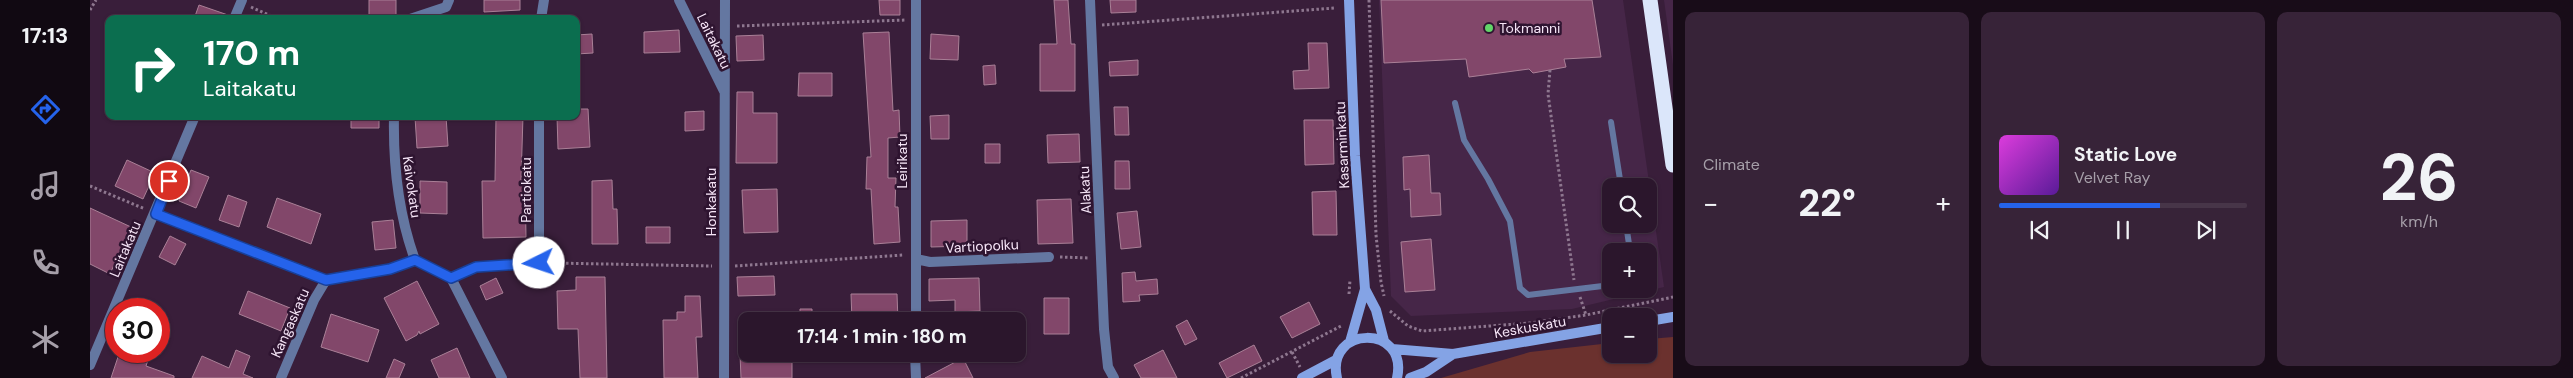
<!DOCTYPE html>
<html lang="en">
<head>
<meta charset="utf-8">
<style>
  :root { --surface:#2b162c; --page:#372338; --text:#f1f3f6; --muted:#a69fa9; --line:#473548; --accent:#2563eb }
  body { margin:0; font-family:"DM Sans",sans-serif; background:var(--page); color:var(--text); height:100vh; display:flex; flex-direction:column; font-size:19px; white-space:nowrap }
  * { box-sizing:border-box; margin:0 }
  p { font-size:16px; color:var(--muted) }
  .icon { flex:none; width:28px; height:28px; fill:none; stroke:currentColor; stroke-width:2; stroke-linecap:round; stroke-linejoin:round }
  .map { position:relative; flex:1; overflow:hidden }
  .details { display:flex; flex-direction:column; gap:12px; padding:12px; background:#180c18; width:900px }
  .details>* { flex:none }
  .hud { position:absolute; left:15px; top:15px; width:475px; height:105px; border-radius:10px; box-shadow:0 1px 4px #0004,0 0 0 1px var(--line); background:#0b6e4f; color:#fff; overflow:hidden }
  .tools { position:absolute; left:1512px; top:178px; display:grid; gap:10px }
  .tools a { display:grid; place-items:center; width:55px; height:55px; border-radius:10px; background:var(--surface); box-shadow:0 1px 4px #0004,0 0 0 1px var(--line); font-size:25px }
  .speed { position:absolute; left:15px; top:298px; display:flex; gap:10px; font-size:25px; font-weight:700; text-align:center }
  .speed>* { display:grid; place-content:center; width:65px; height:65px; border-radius:50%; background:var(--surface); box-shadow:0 1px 4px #0004,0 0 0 1px var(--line); line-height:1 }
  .speed .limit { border:8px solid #d22; background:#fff; color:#111 }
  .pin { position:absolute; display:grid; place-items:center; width:42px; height:42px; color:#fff; margin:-21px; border:2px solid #fff; border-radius:50%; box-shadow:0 1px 5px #0007 }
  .me { position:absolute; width:55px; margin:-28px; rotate:266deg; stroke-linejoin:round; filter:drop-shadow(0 0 4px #0008) }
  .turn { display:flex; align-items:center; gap:18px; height:105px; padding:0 15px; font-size:22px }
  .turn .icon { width:65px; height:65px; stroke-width:2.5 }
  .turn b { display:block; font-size:35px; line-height:42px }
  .big { font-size:38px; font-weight:700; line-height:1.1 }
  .details .card { flex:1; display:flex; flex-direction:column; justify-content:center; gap:8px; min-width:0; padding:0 18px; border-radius:10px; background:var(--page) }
  .details .dial { align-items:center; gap:0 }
  .dial b { font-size:65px; line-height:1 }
  .song { display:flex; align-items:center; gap:15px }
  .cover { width:60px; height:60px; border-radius:8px; background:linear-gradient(135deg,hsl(300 70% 55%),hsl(270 70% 35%)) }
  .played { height:5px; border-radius:2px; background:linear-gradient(90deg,var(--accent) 65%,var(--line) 65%) }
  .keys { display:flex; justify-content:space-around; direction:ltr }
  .heat { display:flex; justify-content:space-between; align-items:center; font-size:28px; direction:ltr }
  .details .tiles { flex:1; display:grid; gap:12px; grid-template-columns:repeat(3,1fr) }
  .trip { position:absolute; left:648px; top:312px; width:288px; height:50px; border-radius:10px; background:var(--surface); box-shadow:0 1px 4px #0004,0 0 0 1px var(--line); font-weight:700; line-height:50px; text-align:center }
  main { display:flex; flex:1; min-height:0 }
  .tab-bar { display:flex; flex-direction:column; width:90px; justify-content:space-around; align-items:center; background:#110912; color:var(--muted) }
  .tab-bar .icon { width:35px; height:35px }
  .tab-bar .current { color:var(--accent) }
  .tab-bar b { font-size:22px; color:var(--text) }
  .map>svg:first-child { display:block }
  .built { fill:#462648; fill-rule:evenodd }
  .green { fill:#6b312e }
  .building { fill:#82476a; stroke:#aa8097 }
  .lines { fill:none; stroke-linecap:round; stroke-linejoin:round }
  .path { stroke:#8e778f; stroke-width:3; stroke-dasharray:2.5 2.5; stroke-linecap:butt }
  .lane { stroke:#6477a1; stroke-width:6 }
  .street { stroke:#6477a1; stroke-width:10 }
  .secondary { stroke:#84a3e5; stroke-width:10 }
  .highway { stroke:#dbe6fa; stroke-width:15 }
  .route-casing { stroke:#184099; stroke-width:12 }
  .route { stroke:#2563eb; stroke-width:9 }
  .poi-dot { fill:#62d469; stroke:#2e1430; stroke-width:2 }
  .labels { text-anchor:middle; stroke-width:5; stroke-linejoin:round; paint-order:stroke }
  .poi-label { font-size:14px; fill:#f6e5f7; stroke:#2e1430; text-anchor:start }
  .street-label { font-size:14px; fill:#f6e5f7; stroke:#2e1430 }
</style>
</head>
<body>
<main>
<nav class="tab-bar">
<b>17:13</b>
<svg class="icon current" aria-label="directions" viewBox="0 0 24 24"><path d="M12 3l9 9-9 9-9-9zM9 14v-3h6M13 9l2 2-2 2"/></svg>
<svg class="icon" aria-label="music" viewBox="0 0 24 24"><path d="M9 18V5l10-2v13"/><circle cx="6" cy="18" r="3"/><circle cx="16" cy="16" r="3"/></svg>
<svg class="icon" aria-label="phone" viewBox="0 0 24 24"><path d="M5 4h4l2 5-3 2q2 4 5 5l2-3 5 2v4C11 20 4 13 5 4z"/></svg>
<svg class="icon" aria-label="climate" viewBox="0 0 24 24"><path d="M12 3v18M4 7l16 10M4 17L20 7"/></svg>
</nav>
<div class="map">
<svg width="1583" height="378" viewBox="0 0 1583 378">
  <rect width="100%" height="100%" fill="#391e3a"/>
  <!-- built -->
  <path class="built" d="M 1289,0 L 1533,0 L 1574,287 L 1482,309 L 1321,316 L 1301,296 ZM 1521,186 L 1559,186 L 1559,224 L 1521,224 ZM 1521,251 L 1559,251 L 1559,289 L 1521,289 Z
    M 1574,0 L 1583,0 L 1583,65 Z"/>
  <!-- green -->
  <path class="green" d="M 1583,337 L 1583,378 L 1351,378 L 1440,352 L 1521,343 L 1521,354 L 1559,354 L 1559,339 Z"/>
  <!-- building -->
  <path class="building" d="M 279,0 L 306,0 L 306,19 L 279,19 Z
    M 394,0 L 430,0 L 430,10 L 394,12 Z
    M 789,0 L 810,0 L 810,15 L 790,15 Z
    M 964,0 L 978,0 L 981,44 L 985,44 L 985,91 L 950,91 L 950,44 L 967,44 Z
    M 1020,0 L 1046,0 L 1046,12 L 1021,13 Z
    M 1291,0 L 1502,0 L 1511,57 L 1474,59 L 1476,67 L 1443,73 L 1439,69 L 1379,77 L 1376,59 L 1294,63 Z
    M 109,5 L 138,15 L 137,19 L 104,19 Z
    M 589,30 L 590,52 L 554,53 L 554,32 Z
    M 799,32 L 803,111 L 809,110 L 810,137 L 798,138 L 798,178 L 806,178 L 805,207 L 808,207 L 810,242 L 784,244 L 781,189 L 776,189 L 777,157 L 781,157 L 773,33 Z
    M 502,34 L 503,53 L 486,54 L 486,35 Z
    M 841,34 L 869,36 L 868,60 L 840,59 Z
    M 673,35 L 674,60 L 647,61 L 646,36 Z
    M 1218,43 L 1237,43 L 1239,88 L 1204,89 L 1203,71 L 1219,70 Z
    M 1048,60 L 1048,75 L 1020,76 L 1019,62 Z
    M 905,65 L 906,84 L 894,85 L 893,66 Z
    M 709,73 L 742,73 L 742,96 L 708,96 Z
    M 647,92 L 663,92 L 663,113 L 687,113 L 687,163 L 646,163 Z
    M 1024,107 L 1038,107 L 1039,135 L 1025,135 Z
    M 486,109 L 498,109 L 500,147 L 468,149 L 467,116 L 486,116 Z
    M 614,111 L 614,130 L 595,131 L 595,112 Z
    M 859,115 L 859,139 L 841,139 L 840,116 Z
    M 261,116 L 289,116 L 289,128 L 261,128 Z
    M 339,116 L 356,116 L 358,146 L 327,148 L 325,117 Z
    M 406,116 L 433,116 L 431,180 L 435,180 L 436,237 L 393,238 L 392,181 L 405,181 Z
    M 1214,120 L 1243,120 L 1244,164 L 1215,165 Z
    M 989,134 L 990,162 L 958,163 L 957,135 Z
    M 895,144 L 910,144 L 910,163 L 895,163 Z
    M 1339,155 L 1341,193 L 1350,193 L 1351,215 L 1321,217 L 1320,189 L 1314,190 L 1313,157 Z
    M 37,160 L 65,173 L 53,199 L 25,186 Z
    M 1025,161 L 1039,161 L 1040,189 L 1025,189 Z
    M 101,170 L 119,177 L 106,208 L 89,201 Z
    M 522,180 L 523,209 L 527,209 L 528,244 L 502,244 L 502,181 Z
    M 330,181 L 357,182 L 357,214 L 330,213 Z
    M 687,189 L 688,232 L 654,233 L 652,190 Z
    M 1246,191 L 1247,235 L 1223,235 L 1222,192 Z
    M 138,195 L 157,202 L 149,227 L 129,220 Z
    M 187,198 L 231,214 L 221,244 L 177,227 Z
    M 981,199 L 983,243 L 948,244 L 947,200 Z
    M 0,208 L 41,227 L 20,274 L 0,264 Z
    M 1047,211 L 1051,247 L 1031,249 L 1027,213 Z
    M 303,220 L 306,248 L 285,250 L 282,222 Z
    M 877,220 L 877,246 L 841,247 L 841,221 Z
    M 556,227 L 580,227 L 580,243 L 556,243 Z
    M 80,236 L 96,244 L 85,265 L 69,257 Z
    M 1341,239 L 1345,290 L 1315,292 L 1311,242 Z
    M 1045,272 L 1046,281 L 1067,279 L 1068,294 L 1049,295 L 1050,301 L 1033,302 L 1032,273 Z
    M 684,276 L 685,295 L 648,296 L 647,277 Z
    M 486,277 L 515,277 L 517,378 L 490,378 L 488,329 L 468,329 L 467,291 L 486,290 Z
    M 406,278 L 413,293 L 396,300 L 390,286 Z
    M 889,278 L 890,311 L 865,312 L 865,300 L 839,301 L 839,279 Z
    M 327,281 L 349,324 L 330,334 L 329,331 L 327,335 L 316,341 L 294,298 Z
    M 158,291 L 200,308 L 191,331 L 149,314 Z
    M 761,294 L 807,294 L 808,321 L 762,321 Z
    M 595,296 L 610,296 L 612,337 L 606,337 L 608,378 L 574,378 L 573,320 L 587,320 L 587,312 L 595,312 Z
    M 954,298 L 979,298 L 979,334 L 954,334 Z
    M 1219,302 L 1230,324 L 1202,338 L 1190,317 Z
    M 710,309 L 722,309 L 722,321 L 710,321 Z
    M 241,314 L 289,330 L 278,362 L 231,347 Z
    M 1097,320 L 1107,339 L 1095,345 L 1086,326 Z
    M 1164,345 L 1172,361 L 1137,378 L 1129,363 Z
    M 367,348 L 380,378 L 349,378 L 341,360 Z
    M 146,350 L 160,356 L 153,374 L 163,378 L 102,378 L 112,356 L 139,368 Z
    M 1073,350 L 1087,378 L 1051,378 L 1044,365 Z
    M 30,351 L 61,351 L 56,366 L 84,376 L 84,378 L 21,378 Z
    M 650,354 L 702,354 L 702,378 L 651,378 Z
    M 873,358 L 883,378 L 835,378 Z
    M 304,359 L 315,364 L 309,378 L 296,378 Z"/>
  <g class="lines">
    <!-- path -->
    <path class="path" d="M 1279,0 L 1286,235 L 1291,282 L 1294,296
      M 161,7 L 188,19
      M 0,10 L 6,0
      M 1012,25 L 1245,8
      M 647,26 L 816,20
      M 1460,70 L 1458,94 L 1484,280
      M 0,186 L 55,209
      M 970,257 L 999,258
      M 461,263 L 622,266
      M 645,266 L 814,255
      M 1259,294 L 1260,280
      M 1490,297 L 1496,315
      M 1300,311 L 1318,326 L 1332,331 L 1440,323 L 1496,315 L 1583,297
      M 1202,352 L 1210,367
      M 1151,378 L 1251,326"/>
    <!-- lane -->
    <path class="lane" d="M 1365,103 L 1374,140 L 1398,179 L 1420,221 L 1430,288 L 1438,295 L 1521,285
      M 1521,122 L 1531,186
      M 1536,224 L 1540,251"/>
    <!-- street -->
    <path class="street" d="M 589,0 L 634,91
      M 1000,0 L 1014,329 L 1018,367 L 1024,378
      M 144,19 L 152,0
      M 320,19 L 356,7 L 359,0
      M 451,19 L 454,0
      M 304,116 C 303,165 308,213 325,260
      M 66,214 L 236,280 L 300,269 L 325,260 L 361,278 L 386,267 L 449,263 L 449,116
      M 826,259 L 840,262 L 959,257
      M 361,278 L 412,378
      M 826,321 L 826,0
      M 825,354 L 826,378
      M 0,365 L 105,116
      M 191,378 L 224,300 L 236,280
      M 634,378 L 635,0"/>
    <!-- secondary -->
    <path class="secondary" d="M 1259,0 L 1265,156 L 1275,289 L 1260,342
      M 1275,289 L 1286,310 L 1294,341
      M 1559,321 L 1583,317
      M 1302,349 L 1363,354 L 1521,327
      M 1212,378 L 1246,360
      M 1247,378 C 1235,325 1319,324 1307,378
      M 1320,378 L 1336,372 L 1363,354"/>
    <!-- highway -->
    <path class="highway" d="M 1560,0 L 1583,165"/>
  </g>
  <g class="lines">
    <!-- route casing -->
    <g class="route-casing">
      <path id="route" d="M 79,181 L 66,214 L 236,280 L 300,269 L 325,260 L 361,278 L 386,267 L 449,263"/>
    </g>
    <!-- route -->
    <use href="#route" class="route"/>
  </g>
  <!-- markers -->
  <circle class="poi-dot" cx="1399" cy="28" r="5"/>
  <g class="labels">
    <!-- poi labels -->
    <g class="poi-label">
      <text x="1409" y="33">Tokmanni</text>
    </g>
    <!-- street labels -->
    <g class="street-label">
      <text transform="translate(624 41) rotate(64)" y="5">Laitakatu</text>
      <text transform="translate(1252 145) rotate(-93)" y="5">Kasarminkatu</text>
      <text transform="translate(812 161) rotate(-90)" y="5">Leirikatu</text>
      <text transform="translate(322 187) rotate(82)" y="5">Kaivokatu</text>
      <text transform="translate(436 190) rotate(-90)" y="5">Partiokatu</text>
      <text transform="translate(995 190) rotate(-93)" y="5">Alakatu</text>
      <text transform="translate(621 202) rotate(-90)" y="5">Honkakatu</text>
      <text transform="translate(892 246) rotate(-3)" y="5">Vartiopolku</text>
      <text transform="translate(35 249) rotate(-67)" y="5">Laitakatu</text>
      <text transform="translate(200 323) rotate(-66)" y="5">Kangaskatu</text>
      <text transform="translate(1440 327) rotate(-10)" y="5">Keskuskatu</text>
    </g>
  </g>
</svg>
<div class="tools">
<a><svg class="icon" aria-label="search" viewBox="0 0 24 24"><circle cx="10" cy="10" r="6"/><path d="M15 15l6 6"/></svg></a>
<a>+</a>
<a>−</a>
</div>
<div class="speed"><div class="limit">30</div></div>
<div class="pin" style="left:79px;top:181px;background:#d93025"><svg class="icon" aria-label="arrive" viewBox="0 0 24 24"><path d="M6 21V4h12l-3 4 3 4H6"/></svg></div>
<svg class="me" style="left:449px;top:263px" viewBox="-20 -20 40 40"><circle r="19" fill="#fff"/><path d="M0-13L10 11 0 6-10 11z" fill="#2563eb"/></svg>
<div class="trip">17:14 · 1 min · 180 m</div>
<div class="hud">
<div class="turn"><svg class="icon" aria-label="right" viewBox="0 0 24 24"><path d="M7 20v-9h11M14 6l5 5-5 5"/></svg><div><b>170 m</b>Laitakatu</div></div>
</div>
</div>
<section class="details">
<div class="tiles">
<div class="card"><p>Climate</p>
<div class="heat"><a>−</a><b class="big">22°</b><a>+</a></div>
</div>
<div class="card">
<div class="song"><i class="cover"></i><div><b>Static Love</b><p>Velvet Ray</p></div></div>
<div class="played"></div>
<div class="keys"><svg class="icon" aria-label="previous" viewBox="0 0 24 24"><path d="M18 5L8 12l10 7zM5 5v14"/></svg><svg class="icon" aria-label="pause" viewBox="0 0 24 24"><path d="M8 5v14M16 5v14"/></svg><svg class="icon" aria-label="next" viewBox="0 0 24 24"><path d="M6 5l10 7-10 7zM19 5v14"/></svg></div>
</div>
<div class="card dial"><b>26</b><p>km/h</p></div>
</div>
</section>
</main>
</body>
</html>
